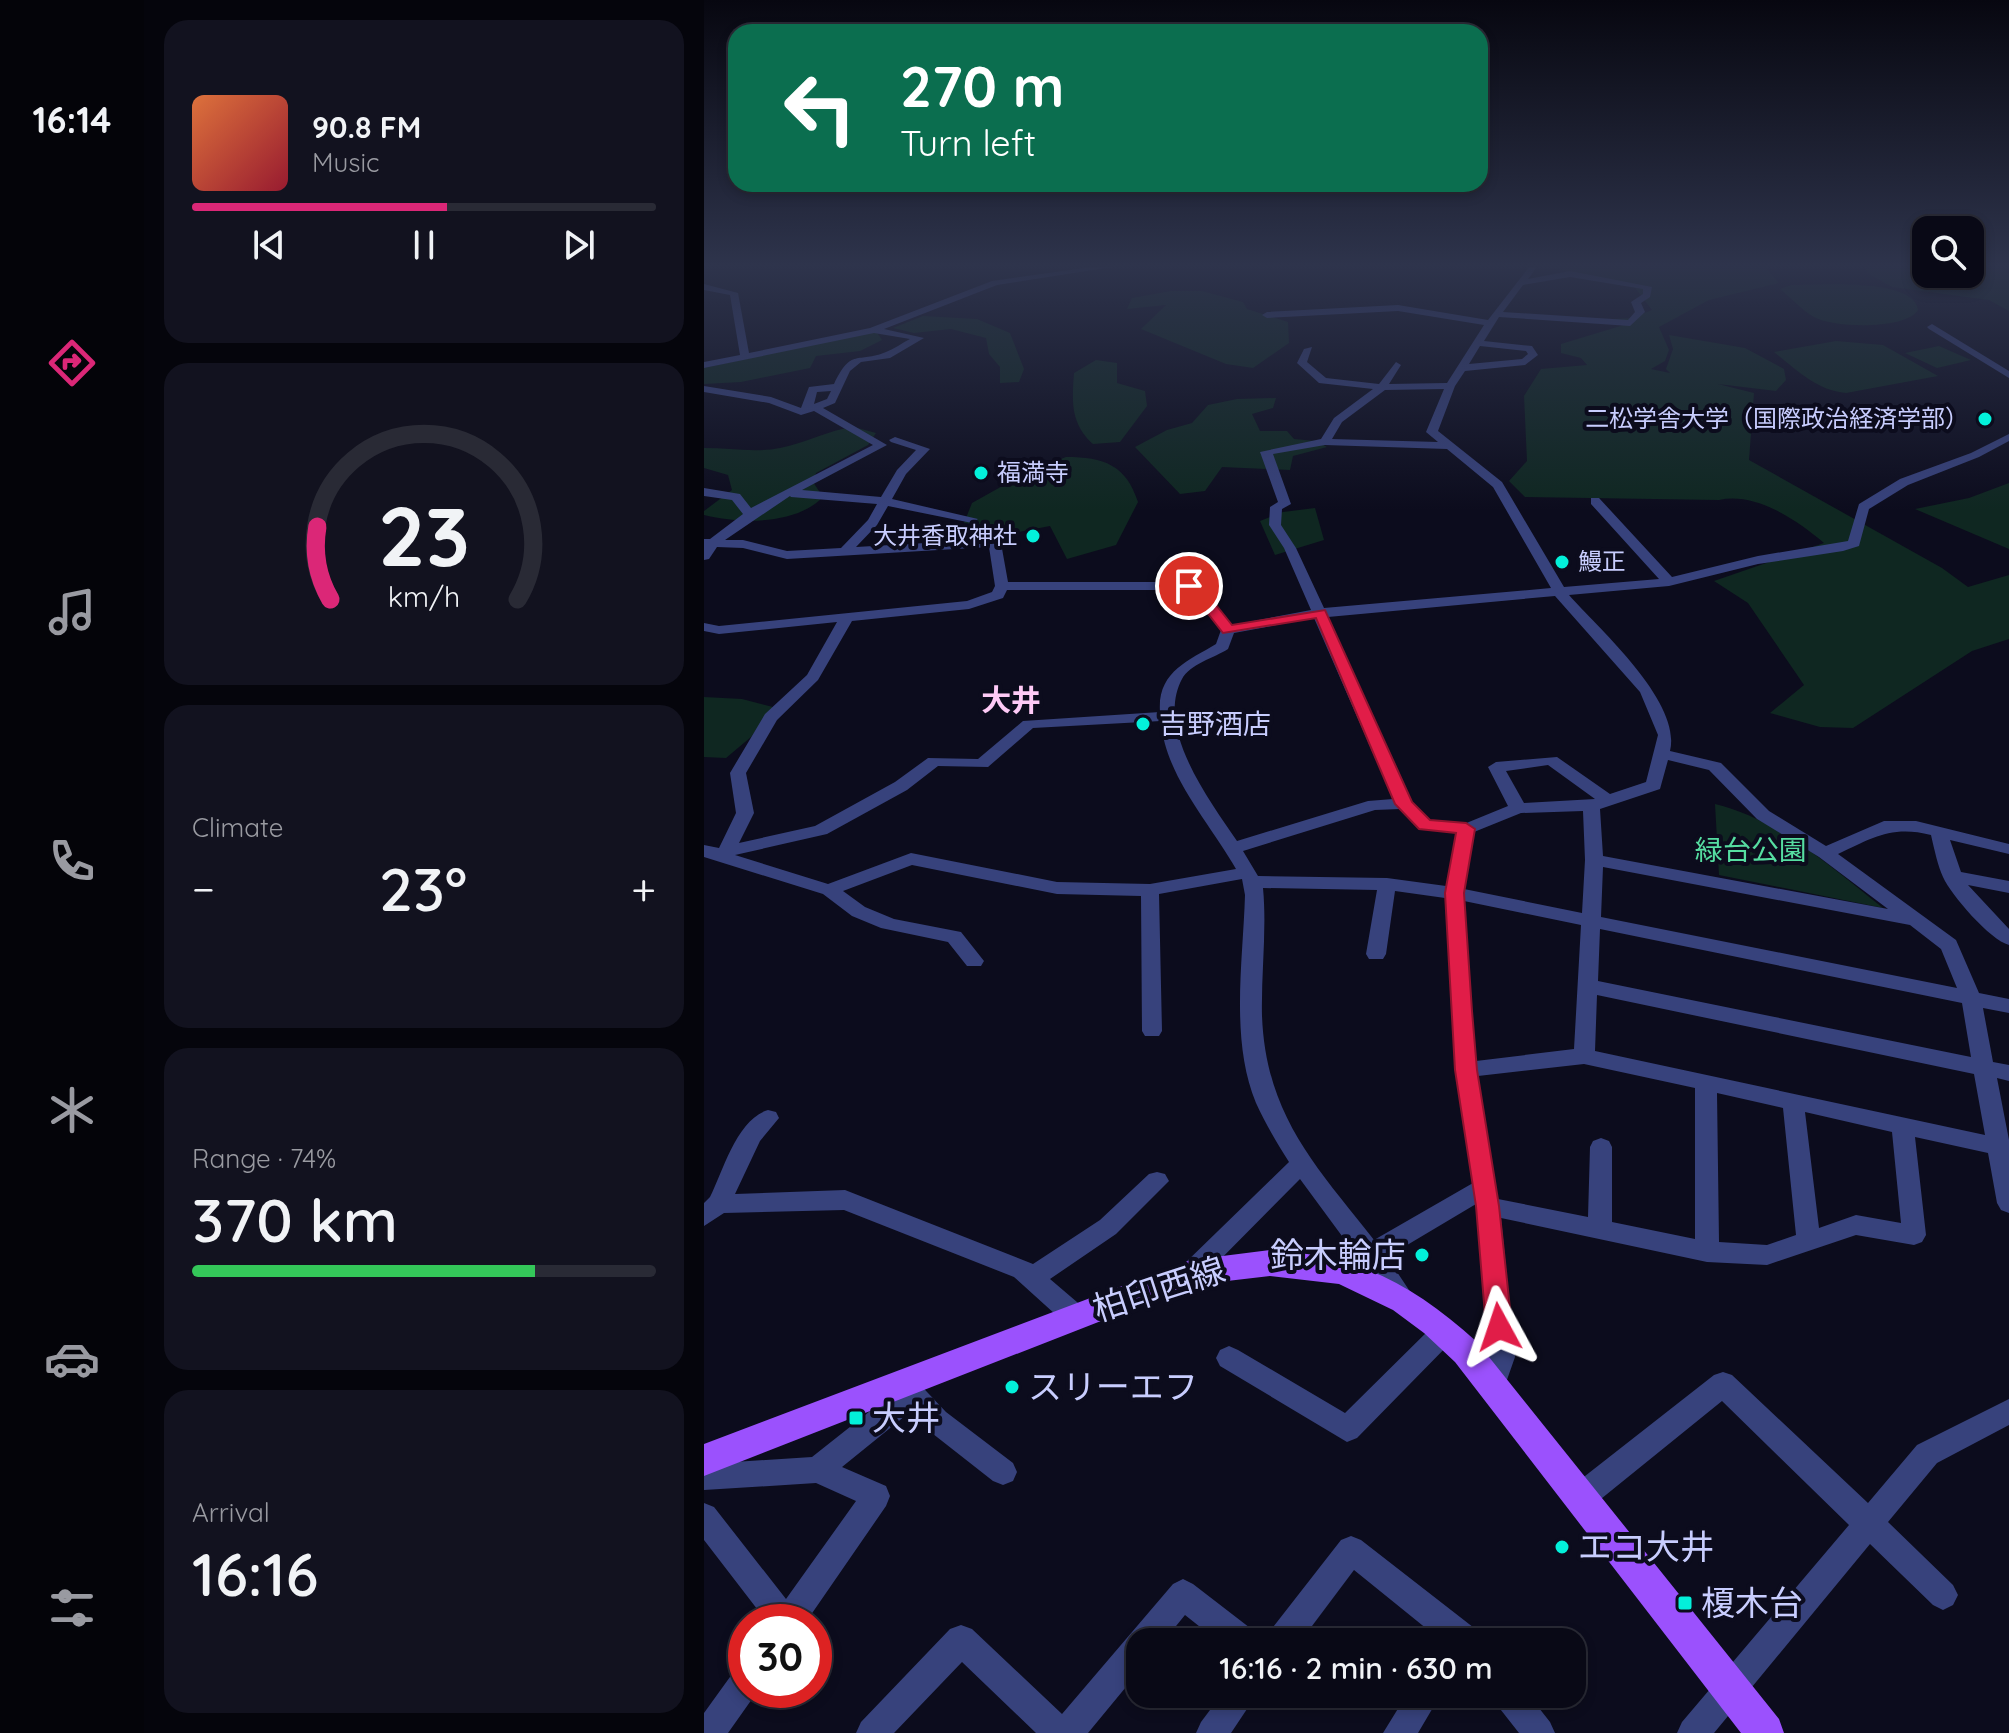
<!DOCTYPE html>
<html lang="en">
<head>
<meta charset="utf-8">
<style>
  :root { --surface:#090916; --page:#12121f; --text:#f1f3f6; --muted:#999aa1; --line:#292a35; --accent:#db2777 }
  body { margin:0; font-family:Quicksand,"Noto Sans JP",sans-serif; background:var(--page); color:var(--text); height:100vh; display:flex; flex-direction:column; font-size:30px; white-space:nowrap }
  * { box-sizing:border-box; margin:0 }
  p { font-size:26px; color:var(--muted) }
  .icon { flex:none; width:44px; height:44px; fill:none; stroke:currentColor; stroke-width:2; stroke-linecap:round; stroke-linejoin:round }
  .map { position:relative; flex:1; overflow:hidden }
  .details { display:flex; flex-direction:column; gap:20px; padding:20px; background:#05050c; width:560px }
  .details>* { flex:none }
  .banner { position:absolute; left:24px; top:24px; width:760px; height:168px; border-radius:24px; box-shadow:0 4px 12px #0003,0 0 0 2px var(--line); background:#0b6e4f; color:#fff; overflow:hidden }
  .controls { position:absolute; left:1208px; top:216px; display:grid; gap:16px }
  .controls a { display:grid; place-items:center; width:72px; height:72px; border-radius:16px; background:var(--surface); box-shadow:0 4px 12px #0003,0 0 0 2px var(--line); font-size:40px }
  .speed { position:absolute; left:24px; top:1604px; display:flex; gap:16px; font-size:40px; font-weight:700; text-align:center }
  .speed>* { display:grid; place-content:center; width:104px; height:104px; border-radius:50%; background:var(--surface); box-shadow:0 4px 12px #0003,0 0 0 2px var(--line); line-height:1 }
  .speed .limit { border:12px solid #d22; background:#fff; color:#111 }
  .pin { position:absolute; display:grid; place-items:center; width:68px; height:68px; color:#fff; margin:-34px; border:4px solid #fff; border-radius:50%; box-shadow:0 2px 8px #0007 }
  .me { position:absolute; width:88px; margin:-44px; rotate:355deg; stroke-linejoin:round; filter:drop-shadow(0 0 6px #0008) }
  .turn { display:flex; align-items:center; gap:28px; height:168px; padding:0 40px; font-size:36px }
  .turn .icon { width:104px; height:104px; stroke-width:2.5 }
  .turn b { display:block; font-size:56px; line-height:68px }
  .big { font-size:60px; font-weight:600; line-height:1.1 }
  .details .widget { flex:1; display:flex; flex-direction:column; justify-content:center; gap:12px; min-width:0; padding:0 28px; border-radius:24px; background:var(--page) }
  .details .dial { align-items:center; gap:0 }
  .dial svg { height:208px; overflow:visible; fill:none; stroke:var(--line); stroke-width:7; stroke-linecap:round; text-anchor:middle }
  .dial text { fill:var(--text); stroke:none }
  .song { display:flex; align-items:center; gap:24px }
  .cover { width:96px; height:96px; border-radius:12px; background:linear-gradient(135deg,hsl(20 70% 55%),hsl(350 70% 35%)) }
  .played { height:8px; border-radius:4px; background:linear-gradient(90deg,var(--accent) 55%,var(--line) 55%) }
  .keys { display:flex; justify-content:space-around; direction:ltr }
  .heat { display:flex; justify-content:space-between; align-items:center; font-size:44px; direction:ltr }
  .charge { height:12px; border-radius:6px; background:linear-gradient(90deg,#34c759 74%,var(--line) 0) }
  .trip { position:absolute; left:422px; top:1628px; width:460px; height:80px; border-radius:24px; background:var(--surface); box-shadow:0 4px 12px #0003,0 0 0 2px var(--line); font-weight:600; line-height:80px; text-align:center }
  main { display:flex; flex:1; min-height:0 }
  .menu { display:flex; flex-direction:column; width:144px; justify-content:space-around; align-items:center; background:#040409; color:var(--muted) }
  .menu .icon { width:56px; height:56px }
  .menu .active { color:var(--accent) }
  .menu b { font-size:36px; color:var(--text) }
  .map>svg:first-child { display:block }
  .green { fill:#0f2721 }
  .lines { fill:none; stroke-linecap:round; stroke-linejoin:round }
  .minor { fill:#37427c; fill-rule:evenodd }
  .major { fill:#9b51fd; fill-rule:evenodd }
  .route { fill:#e11d48; stroke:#92132f; stroke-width:2 }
  .poi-dot { fill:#03f0da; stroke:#0c0c1d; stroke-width:3 }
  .labels { text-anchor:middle; stroke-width:8; stroke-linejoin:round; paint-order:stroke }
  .far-poi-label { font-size:24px; fill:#c8cdfe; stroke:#0c0c1d; text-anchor:end }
  .poi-label { font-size:28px; fill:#c8cdfe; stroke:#0c0c1d; text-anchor:start }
  .park-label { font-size:28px; fill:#56dda1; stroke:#0c0c1d }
  .neighbourhood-label { font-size:30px; font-weight:bold; fill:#fecaf6; stroke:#0c0c1d }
  .near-poi-label { font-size:34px; fill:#c8cdfe; stroke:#0c0c1d; text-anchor:start }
  .near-street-label { font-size:34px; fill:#c8cdfe; stroke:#0c0c1d }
</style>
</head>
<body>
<main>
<nav class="menu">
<b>16:14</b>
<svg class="icon active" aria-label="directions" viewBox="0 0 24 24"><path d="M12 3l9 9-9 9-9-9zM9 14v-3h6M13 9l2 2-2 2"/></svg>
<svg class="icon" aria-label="music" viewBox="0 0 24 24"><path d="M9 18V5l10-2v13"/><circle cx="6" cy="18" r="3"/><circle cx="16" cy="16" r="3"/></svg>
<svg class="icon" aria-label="phone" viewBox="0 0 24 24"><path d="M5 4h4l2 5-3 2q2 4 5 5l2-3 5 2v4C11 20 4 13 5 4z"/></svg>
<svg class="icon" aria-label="climate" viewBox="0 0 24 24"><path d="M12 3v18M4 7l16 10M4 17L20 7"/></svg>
<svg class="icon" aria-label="car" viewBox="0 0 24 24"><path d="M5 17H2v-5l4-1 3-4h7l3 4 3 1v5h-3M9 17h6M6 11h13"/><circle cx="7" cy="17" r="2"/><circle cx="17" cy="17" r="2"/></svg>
<svg class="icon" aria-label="filters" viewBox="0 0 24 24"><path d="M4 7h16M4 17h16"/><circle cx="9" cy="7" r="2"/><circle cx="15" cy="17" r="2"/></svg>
</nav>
<section class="details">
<div class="widget">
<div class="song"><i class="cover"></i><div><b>90.8 FM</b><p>Music</p></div></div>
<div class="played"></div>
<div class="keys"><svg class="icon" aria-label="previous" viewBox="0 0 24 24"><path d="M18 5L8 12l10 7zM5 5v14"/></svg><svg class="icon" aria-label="pause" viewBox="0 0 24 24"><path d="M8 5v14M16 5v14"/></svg><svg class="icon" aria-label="next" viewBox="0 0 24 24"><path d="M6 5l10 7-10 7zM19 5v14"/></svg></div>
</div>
<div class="widget dial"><svg viewBox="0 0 100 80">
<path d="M14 69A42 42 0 1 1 86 69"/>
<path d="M14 69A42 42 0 0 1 9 41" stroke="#db2777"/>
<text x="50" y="56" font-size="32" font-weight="700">23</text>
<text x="50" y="72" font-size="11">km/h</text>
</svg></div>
<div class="widget"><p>Climate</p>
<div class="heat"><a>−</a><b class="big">23°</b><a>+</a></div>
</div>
<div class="widget"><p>Range · 74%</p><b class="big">370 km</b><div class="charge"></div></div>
<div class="widget"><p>Arrival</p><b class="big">16:16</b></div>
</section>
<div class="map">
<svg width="1305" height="1733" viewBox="0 0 1305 1733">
  <rect width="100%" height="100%" fill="#0c0c1d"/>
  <!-- green -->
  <path class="green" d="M 845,267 L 1061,267 L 1075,283 L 1005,300 L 955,327 L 965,350 L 961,361 L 947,369 L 966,373 L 962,369 L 969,349 L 965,335 L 1041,348 L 1080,369 L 1082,380 L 1072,391 L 1014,384 L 1050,393 L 1045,460 L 1238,568 L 1264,587 L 1305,575 L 1305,639 L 1268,651 L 1149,728 L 1116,727 L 1066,713 L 1100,685 L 1044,603 L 1010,581 L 1120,543 C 1093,520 1052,492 1015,500 L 821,497 L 805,481 L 823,461 L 820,396 L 837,369 L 883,365 L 877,358 L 857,353 L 857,344 L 923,324 L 907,319 L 928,318 L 948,310 L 929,285 Z
    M 1162,267 L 1222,267 L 1222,274 L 1266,274 L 1266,267 L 1297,267 L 1305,274 L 1305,311 L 1285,300 L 1188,287 L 1163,273 Z
    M 1087,285 C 1112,285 1211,277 1214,310 C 1202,330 1129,328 1110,317 C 1098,310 1087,298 1076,289 Z
    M 467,291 L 498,291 L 539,302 L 543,309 L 584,322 L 585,343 L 549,368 L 522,364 L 437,329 L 462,305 L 423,309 L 428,298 Z
    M 219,316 L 273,319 L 306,333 L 320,369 L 315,382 L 296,383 L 296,367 L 285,354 L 282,338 L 247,329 L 210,333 L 189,328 Z
    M 172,331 L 178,340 L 156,351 L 112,356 L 106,368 L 37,382 L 0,384 L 0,368 Z
    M 1132,341 L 1179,345 L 1234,376 L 1142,393 C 1112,390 1093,370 1070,352 Z
    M 1235,346 L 1267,360 L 1233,368 L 1201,353 Z
    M 392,360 L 413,363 L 413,383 L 441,391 L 443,406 L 416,442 L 389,444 C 366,423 368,401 370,373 Z
    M 572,398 L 569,408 L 548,414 L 556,431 L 583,431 L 590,439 L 612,441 L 623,447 L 589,456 L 586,470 L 518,467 L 501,491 L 476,494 L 431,447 L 463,430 L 488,423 L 504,405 L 533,399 Z
    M 150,427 L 172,433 L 164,445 L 112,473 L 109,482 L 119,497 C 92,525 36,524 0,515 L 0,511 L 28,490 L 24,475 L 0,468 L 0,448 C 26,448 51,453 76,448 C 102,443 124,430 150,427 Z
    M 362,457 C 400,457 422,465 434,502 L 412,545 L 363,559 L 346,526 L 274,540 L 260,523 L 268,503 L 318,475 Z
    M 1305,483 L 1305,549 L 1211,509 L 1265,498 Z
    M 611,508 L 620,540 L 571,555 L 556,521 L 579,512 Z
    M 0,697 L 38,699 L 69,707 L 47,737 L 22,758 L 0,757 Z
    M 1011,804 C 1076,820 1128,868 1179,908 L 1015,875 Z"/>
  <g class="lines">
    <!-- minor -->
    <path class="minor" d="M 387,267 L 408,267 L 293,285 L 180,329 L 220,338 L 186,358 L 157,362 L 146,371 L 131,403 L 119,408 L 183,445 L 98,490 L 177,497 L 193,470 L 212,450 L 187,442 L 185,440 L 191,437 L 226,449 L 202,474 L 188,499 L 274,519 L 268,523 L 184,506 L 173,525 L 152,547 L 291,539 L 297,543 L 304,582 L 485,582 L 497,586 L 528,625 L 607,610 L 580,548 L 565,525 L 566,507 L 574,502 L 556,452 L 617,439 L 630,418 L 669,389 L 615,383 L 593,363 L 600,349 L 608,347 L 603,362 L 622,378 L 675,384 L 692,362 L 697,365 L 685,384 L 743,383 L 780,325 L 694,311 L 563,318 L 558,315 L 563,312 L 694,305 L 784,320 L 825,267 L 833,267 L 824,279 L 866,271 L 948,287 L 946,297 L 937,303 L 941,312 L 926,326 L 795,317 L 780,341 L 828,346 L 834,355 L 821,365 L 761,371 L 751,386 L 734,431 L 798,482 L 860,587 L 955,579 L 887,504 L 887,498 L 895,498 L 968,577 L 1054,556 L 1144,541 L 1155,504 L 1196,479 L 1267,453 L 1305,434 L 1305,441 L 1275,457 L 1204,485 L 1165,509 L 1155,546 L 1139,551 L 1054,564 L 965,586 L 865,595 C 896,630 978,702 966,751 L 1017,763 L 1065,811 L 1122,846 L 1180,821 L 1212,821 L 1305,844 L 1305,854 L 1246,840 L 1257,872 L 1305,881 L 1305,893 L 1264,885 L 1305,929 L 1305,945 C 1286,940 1247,895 1239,877 C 1234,867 1230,848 1227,835 C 1188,825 1168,838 1134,854 L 1252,940 L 1275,993 L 1305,999 L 1305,1013 L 1279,1008 L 1289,1062 L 1305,1065 L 1305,1081 L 1293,1078 L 1305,1140 L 1305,1213 L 1297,1210 L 1293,1203 L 1284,1153 L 1211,1137 L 1222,1235 L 1218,1242 L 1210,1245 L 1152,1235 L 1063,1265 L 1003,1262 L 797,1218 L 811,1357 L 798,1394 L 789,1397 L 780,1394 L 776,1385 L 785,1357 L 772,1204 L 683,1257 L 709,1296 L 706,1304 L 697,1307 L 688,1304 L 596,1179 L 496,1280 L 487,1283 L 478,1280 L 475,1273 L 478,1266 L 585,1162 C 573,1143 561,1123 552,1103 C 526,1040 539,962 541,895 L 538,879 L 455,894 L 458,1031 L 455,1036 L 441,1036 L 438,1031 L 437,896 L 353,894 L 208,865 L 139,891 L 161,907 L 190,919 L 257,932 L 280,961 L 277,966 L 263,966 L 244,942 L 177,928 L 148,916 L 119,894 L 0,857 L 0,845 L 15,848 L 32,813 L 26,773 L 61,714 L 103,675 L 133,622 L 15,634 L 0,631 L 0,623 L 15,626 L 263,601 L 288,592 L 291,586 L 285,547 L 83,559 L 39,548 L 13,547 L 5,559 L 0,560 L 0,539 L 6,539 L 39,514 L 28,500 L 0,496 L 0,488 L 36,494 L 47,508 L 169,445 L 110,411 L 97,415 L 65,403 L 0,392 L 0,386 L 67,397 L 97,408 L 105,387 L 130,384 C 148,347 153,364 182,352 C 190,349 198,343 206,339 L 170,333 L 0,368 L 0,362 L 36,355 L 26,295 L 0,290 L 0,284 L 34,293 L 45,353 L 166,328 L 288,281 ZM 866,277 L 939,289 L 939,294 L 927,302 L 931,312 L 924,320 L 799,312 L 819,285 ZM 776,346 L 822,351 L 824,354 L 818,359 L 765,364 ZM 740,389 L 722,432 L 734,442 L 628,439 L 638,422 L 681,390 ZM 127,391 L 123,399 L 110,404 L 113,392 ZM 621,445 L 743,449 L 789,487 L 847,588 L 620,608 L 592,548 L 577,525 L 578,509 L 587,504 L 569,454 ZM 86,496 L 87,497 L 173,504 L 164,520 L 137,548 L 83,551 L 39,540 L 21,540 ZM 303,590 L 483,590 L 517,630 L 512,644 C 484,661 453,672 456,712 L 319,721 L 274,759 L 224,758 L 191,782 L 111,826 L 35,843 L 50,813 L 42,773 L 73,720 L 114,680 L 148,621 L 265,609 L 299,598 ZM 851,596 L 936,692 L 954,735 L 942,782 L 906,794 L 853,757 L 792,762 L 784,767 L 804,806 L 760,824 L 726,820 L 708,802 L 624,617 ZM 610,618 L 689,799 L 664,801 L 533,841 C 506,801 451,729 478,679 C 486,664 510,658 524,649 L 530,633 ZM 457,721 C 461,776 506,823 532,869 L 446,884 L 353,882 L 207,853 L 124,884 L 31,855 L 123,834 L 203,790 L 234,766 L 284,767 L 329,728 ZM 964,760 L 1005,770 L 1053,819 L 1115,857 L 1184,909 L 899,856 L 896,809 L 956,789 ZM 844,765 L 891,799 L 820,803 L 802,771 ZM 696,809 L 715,829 L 752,833 L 742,886 L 683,878 L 554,876 L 539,851 L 671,810 ZM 879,811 L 881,860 L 878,913 L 760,889 L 770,832 L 817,813 ZM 899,867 L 1206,925 L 1237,949 L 1253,988 L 897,917 ZM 559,888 L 673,890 L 662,954 L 665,959 L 679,959 L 682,954 L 691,891 L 741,898 L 751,1070 L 769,1183 L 670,1240 C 612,1166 562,1116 558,1016 C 557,974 563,930 559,888 ZM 760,901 L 877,925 L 870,1049 L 772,1061 ZM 896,929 L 1258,1003 L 1267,1057 L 894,981 ZM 893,995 L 1270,1074 L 1281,1135 L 891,1051 ZM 880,1064 L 991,1088 L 991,1239 L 908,1222 L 908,1147 L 905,1141 L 897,1138 L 889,1141 L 886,1147 L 884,1217 L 794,1199 L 774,1076 ZM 1013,1093 L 1079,1108 L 1092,1235 L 1063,1245 L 1015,1242 ZM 1101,1112 L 1188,1132 L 1197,1223 L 1152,1215 L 1115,1228 Z
      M 1228,324 L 1305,371 L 1305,378 L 1225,329 L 1223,327 Z
      M 64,1110 L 72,1112 L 75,1118 L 56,1141 L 31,1194 L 141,1190 L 329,1264 L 396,1220 L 445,1174 L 453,1172 L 461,1174 L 465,1181 L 412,1234 L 346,1279 L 380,1308 L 384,1316 L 380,1324 L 371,1327 L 362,1324 L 310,1277 L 140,1210 L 20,1213 L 0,1226 L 0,1203 L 6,1197 C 19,1171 33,1119 64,1110 Z
      M 741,1320 L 750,1323 L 754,1331 L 750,1339 L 653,1438 L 643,1442 L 516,1366 L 512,1358 L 516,1350 L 525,1346 L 534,1350 L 641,1413 L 732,1323 Z
      M 197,1371 L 206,1374 L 242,1412 L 309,1463 L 313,1472 L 309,1481 L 299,1485 L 289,1481 L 224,1430 L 204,1409 L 201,1416 L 138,1467 L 182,1486 L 186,1496 L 182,1506 L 102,1622 L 63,1622 L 0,1540 L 0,1503 L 10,1507 L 82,1599 L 152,1501 L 112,1483 L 0,1490 L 0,1464 L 108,1457 L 180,1400 L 188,1374 Z
      M 1019,1372 L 1028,1375 L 1164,1503 L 1213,1445 L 1305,1399 L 1305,1425 L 1233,1463 L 1184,1522 L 1249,1585 L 1254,1595 L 1249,1605 L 1239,1610 L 1229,1605 L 1166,1544 L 1010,1733 L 973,1733 L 978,1722 L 1145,1525 L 1018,1401 L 887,1507 L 877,1511 L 867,1507 L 863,1497 L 867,1487 L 1010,1375 Z
      M 647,1536 L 657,1540 L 774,1631 L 778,1642 L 739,1642 L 650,1570 L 596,1642 L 562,1642 L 566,1631 L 637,1540 Z
      M 479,1579 L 489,1584 L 550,1631 L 554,1642 L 515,1642 L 481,1615 L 459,1642 L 436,1642 L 436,1670 L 384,1733 L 332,1733 L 258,1662 L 190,1733 L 152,1733 L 157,1722 L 246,1629 L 257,1625 L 268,1629 L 358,1714 L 469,1584 Z
      M 42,1666 L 42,1690 L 53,1692 L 24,1733 L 0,1733 L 0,1713 L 31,1670 Z
      M 518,1694 L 553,1694 L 527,1733 L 492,1733 L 497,1722 Z
      M 703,1694 L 737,1694 L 714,1733 L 679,1733 Z
      M 788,1694 L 824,1694 L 846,1722 L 851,1733 L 815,1733 L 793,1705 Z"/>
    <!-- major -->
    <path class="major" d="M 566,1250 C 654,1255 709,1284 773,1342 L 1075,1719 L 1080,1733 L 1037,1733 L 751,1362 L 720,1333 L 689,1310 L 635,1284 L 566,1276 L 489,1285 L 0,1476 L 0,1444 L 487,1260 Z"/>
  </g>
  <!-- sky -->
  <linearGradient id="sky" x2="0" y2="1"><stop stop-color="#070710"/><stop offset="0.52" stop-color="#2e344c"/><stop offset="1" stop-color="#2e344c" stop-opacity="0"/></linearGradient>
  <rect width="1305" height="510" fill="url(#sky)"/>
  <!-- route -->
  <path class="route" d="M 485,582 L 497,586 L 528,625 L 621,610 L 708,802 L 726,820 L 762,823 L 771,829 L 760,893 L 768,1011 L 773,1070 L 795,1206 L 808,1327 L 804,1335 L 795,1338 L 786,1335 L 782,1327 L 772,1206 L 751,1070 L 741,893 L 752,833 L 715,829 L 691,804 L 612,618 L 519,633 L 487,592 L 478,586 Z"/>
  <!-- markers -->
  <g class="poi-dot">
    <circle cx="1281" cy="419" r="8"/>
    <circle cx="277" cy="473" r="8"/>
    <circle cx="329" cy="536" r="8"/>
    <circle cx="858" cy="562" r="8"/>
    <circle cx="439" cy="724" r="8"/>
    <circle cx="718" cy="1255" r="8"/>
    <circle cx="308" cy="1387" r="8"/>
    <rect x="144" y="1410" width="16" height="16" rx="4"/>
    <circle cx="858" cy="1547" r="8"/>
    <rect x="973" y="1595" width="16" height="16" rx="4"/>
  </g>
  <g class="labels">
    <!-- far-poi labels -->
    <g class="far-poi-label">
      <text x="1265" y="427">二松学舎大学（国際政治経済学部）</text>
      <text x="293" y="481" text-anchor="start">福満寺</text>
      <text x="313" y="544">大井香取神社</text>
      <text x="874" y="570" text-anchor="start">鰻正</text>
    </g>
    <!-- poi labels -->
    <g class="poi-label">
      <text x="455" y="734">吉野酒店</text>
    </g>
    <!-- park labels -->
    <g class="park-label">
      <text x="1047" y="860">緑台公園</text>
    </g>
    <!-- neighbourhood labels -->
    <g class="neighbourhood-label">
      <text x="307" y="711">大井</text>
    </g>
    <!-- near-poi labels -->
    <g class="near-poi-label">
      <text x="702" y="1267" text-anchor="end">鈴木輪店</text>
      <text x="324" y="1399">スリーエフ</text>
      <text x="168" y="1430">大井</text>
      <text x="874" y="1559">エコ大井</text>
      <text x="997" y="1615">榎木台</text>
    </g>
    <!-- near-street labels -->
    <g class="near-street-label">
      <text transform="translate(455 1289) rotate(-18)" y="12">柏印西線</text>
    </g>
  </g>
</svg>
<div class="controls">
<a><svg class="icon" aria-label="search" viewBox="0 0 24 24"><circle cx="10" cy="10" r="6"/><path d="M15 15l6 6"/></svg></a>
</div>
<div class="speed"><div class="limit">30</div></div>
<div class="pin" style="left:485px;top:586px;background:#d93025"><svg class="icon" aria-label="arrive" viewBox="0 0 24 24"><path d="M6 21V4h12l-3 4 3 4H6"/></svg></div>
<svg class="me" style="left:795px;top:1327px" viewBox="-20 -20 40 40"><path d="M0-17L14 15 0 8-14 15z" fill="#e11d48" stroke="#fff" stroke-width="4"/></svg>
<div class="trip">16:16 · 2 min · 630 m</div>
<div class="banner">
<div class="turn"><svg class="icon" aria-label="left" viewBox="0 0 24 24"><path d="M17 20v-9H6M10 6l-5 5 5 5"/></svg><div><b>270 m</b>Turn left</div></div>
</div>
</div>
</main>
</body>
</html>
